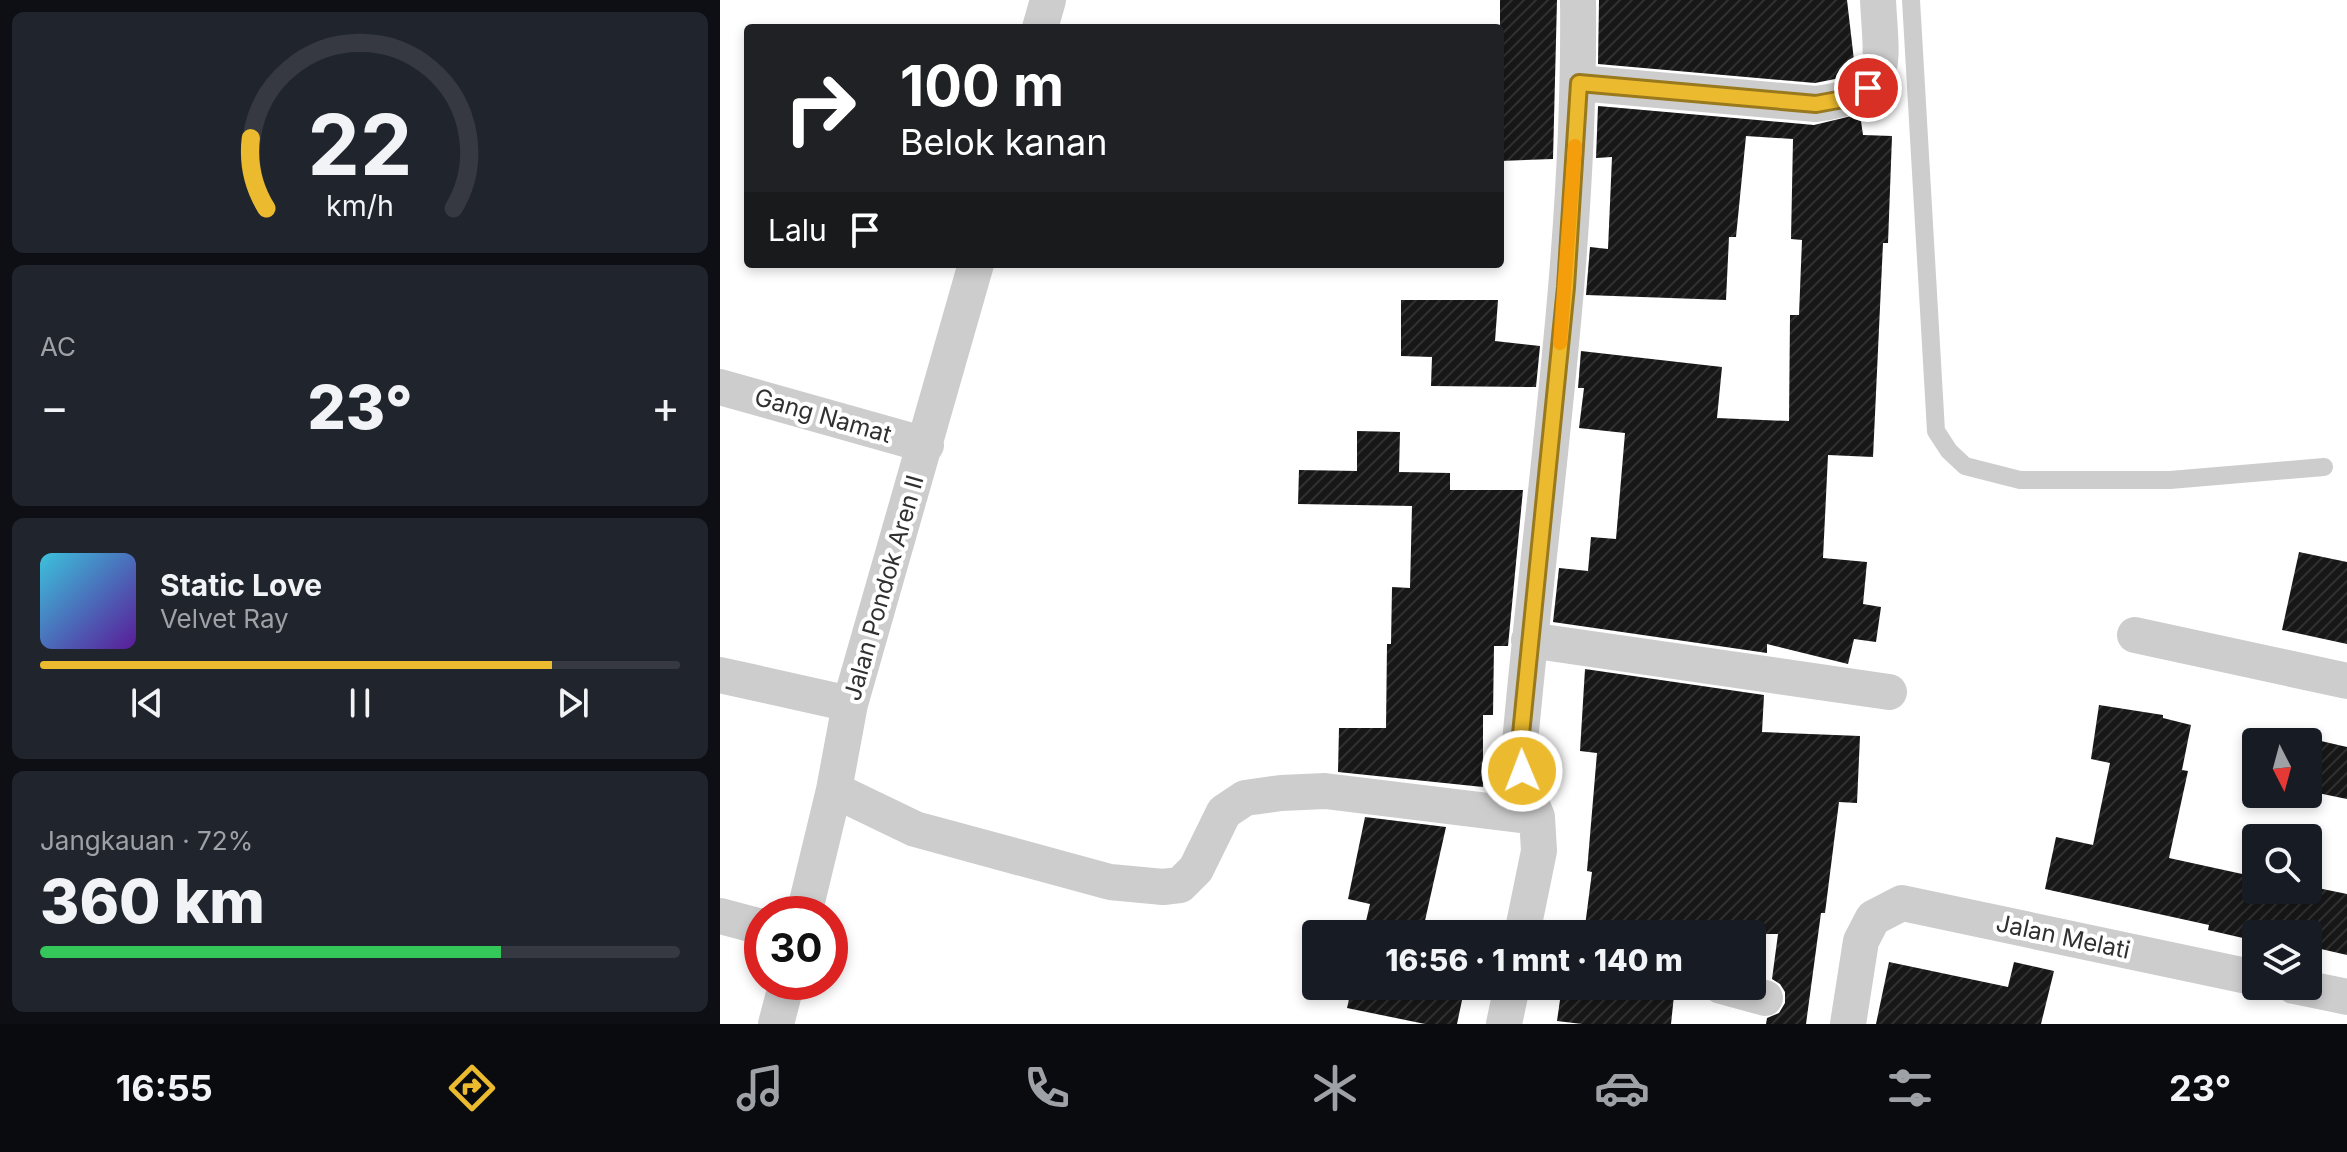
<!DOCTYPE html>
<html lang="id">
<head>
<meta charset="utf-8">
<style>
  :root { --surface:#171b24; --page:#20242c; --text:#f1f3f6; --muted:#9ea1a6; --line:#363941; --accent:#ebba2e }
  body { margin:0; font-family:Inter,sans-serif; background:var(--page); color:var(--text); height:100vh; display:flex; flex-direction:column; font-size:30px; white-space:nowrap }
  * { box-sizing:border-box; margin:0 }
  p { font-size:26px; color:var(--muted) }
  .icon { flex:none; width:44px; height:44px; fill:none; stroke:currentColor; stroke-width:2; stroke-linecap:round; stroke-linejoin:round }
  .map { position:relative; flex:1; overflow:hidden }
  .sheet { display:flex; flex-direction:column; gap:12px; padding:12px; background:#0d0f14; width:720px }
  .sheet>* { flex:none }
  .hud { position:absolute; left:24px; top:24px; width:760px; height:244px; border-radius:8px; box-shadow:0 4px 12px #0003; background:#202124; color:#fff; overflow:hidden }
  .needle { width:52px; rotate:174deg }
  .controls { position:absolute; left:1522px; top:728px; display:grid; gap:16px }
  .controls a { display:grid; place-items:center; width:80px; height:80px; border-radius:8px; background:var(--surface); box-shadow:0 4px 12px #0003; font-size:40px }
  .speed { position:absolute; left:24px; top:896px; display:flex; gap:16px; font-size:40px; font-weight:700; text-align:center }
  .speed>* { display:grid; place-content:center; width:104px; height:104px; border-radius:50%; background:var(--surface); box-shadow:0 4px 12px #0003; line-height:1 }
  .speed .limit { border:12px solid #d22; background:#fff; color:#111 }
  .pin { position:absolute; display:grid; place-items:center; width:68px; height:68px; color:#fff; margin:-34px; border:4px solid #fff; border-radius:50%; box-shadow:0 2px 8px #0007 }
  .me { position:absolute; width:88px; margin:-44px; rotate:359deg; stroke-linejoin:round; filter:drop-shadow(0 0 6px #0008) }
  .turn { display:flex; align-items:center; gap:28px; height:168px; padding:0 24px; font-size:36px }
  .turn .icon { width:104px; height:104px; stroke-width:2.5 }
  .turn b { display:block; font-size:56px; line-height:68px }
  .then { display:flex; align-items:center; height:76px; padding:0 24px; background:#0003; gap:16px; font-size:30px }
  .big { font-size:60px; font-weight:800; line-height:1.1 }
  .sheet .widget { flex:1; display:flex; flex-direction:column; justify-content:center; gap:12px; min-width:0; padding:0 28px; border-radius:12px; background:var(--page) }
  .sheet .dial { align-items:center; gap:0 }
  .dial svg { height:208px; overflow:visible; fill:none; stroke:var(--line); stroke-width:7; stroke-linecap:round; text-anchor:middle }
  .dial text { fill:var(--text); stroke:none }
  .song { display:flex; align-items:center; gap:24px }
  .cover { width:96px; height:96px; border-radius:12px; background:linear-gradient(135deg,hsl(190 70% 55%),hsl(270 70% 35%)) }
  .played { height:8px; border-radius:4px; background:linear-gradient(90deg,var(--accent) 80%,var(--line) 80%) }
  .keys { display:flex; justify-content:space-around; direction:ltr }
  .heat { display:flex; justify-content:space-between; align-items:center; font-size:44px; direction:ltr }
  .charge { height:12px; border-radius:6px; background:linear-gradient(90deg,#34c759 72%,var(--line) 0) }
  .trip { position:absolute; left:582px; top:920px; width:464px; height:80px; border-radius:8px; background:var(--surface); box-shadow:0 4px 12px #0003; font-weight:800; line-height:80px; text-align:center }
  .dock { display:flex; height:128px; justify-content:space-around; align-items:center; background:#090b0e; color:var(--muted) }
  .dock .icon { width:56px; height:56px }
  .dock .current { color:var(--accent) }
  .dock b { font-size:36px; color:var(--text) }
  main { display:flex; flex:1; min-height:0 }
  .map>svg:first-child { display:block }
  .building { fill:url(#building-hatch) }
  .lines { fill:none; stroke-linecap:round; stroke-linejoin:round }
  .service { stroke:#cdcdcd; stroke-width:18 }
  .minor { stroke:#cdcdcd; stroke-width:36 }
  .route-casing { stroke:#99791e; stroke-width:20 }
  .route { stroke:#ebba2e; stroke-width:14 }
  .slow { stroke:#f59e0b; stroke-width:14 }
  .labels { text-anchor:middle; stroke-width:8; stroke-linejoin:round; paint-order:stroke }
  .street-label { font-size:24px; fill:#303030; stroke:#fff }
</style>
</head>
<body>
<main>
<section class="sheet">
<div class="widget dial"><svg viewBox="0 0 100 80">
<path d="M14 69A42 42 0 1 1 86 69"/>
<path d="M14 69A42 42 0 0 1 8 42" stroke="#ebba2e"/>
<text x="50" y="56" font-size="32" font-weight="700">22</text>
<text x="50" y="72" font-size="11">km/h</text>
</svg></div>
<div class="widget"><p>AC</p>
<div class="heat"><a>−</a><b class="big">23°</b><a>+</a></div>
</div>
<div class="widget">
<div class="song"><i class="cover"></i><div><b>Static Love</b><p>Velvet Ray</p></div></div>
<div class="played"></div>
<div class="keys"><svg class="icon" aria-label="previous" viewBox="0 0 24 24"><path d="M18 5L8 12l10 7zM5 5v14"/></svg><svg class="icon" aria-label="pause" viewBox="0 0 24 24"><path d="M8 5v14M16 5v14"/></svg><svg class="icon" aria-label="next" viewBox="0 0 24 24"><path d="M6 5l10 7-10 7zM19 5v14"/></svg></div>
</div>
<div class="widget"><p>Jangkauan · 72%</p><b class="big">360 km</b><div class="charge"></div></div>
</section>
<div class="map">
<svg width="1627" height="1024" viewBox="0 0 1627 1024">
  <defs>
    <pattern id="building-hatch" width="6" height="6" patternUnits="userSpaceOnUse" patternTransform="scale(2)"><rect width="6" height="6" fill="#171717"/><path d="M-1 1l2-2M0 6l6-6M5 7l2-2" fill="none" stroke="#303030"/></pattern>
  </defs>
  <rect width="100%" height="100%" fill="#fff"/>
  <!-- building -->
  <path class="building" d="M 780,0 L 837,0 L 833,159 L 780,161 Z
    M 879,0 L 1127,0 L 1135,69 L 1115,79 L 1095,83 L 878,64 Z
    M 878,106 L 1094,125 L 1140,114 L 1143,135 L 1172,136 L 1168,243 L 1163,243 L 1153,457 L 1108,455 L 1103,558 L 1147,562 L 1143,604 L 1161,607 L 1156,642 L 1134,639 L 1128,664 L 1047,644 L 1047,653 L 833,622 L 839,568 L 868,571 L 871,537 L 896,539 L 905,433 L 859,428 L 864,388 L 858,388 L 861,351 L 1002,367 L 997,418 L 1069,421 L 1070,315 L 1079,315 L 1082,240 L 1071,239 L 1073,139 L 1026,136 L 1016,237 L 1009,237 L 1006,300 L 866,295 L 870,247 L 888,249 L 892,157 L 876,158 Z
    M 681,300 L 778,300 L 775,341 L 820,346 L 816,387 L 711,386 L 712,357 L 681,356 Z
    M 637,431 L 680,432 L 679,472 L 730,473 L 730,490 L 803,490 L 788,646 L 774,646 L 773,715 L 763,715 L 763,787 L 618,772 L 619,728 L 666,728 L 667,644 L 671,644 L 672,587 L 690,588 L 692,506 L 578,504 L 579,470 L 637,471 Z
    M 1579,552 L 1627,562 L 1627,644 L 1562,630 Z
    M 865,669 L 1044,695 L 1042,732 L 1140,736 L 1137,803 L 1119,802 L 1105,913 L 1101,913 L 1086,1024 L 1046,1024 L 1047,1018 L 1059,1013 L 1065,1003 L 1065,992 L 1060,984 L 1052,979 L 1058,934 L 864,934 L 872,872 L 867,871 L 877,753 L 860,751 Z
    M 1379,705 L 1443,715 L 1443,718 L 1471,725 L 1462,770 L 1468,771 L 1449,858 L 1536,877 L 1536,890 L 1588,890 L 1588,886 L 1627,894 L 1627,955 L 1588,946 L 1588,934 L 1536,934 L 1536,941 L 1488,930 L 1489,925 L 1325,889 L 1336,837 L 1373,845 L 1390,763 L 1371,759 Z
    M 1588,738 L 1627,747 L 1627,799 L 1588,791 Z
    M 645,817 L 726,827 L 702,934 L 643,934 L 650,904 L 628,899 Z
    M 1169,962 L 1288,987 L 1294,962 L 1334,971 L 1321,1024 L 1156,1024 Z
    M 632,986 L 745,986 L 737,1024 L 705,1024 L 627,1008 Z
    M 842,986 L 955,986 L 951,1024 L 862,1024 L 837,1021 Z"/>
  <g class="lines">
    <!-- service -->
    <path class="service" d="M 1191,0 L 1216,431 L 1229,451 L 1245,466 L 1300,480 L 1450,480 L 1604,467"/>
    <!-- minor -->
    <path class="minor" d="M 320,28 L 328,0
      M 859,83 L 1096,104 C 1174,93 1161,66 1158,0
      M 0,387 L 206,445
      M 1415,635 L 1627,681
      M 809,640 L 1169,692
      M 0,675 L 130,704
      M 114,790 L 195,829 L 390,882 L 443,887 L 460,885 L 476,869 L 504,812 L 525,798 L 561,793 L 605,791 L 817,817
      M 84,914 L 114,790 L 130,704 L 256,264
      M 0,916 L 42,927
      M 802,934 L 819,851 L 817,817 L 805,788 L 799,754 C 821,503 861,252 858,0
      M 1001,986 L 1045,998
      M 1574,986 L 1627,997
      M 56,1024 L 67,982
      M 784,1024 L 792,986
      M 1128,1024 L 1141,941 L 1153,918 L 1182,903 L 1536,978"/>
  </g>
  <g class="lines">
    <!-- route casing -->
    <g class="route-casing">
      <path id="route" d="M 802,771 L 799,754 L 846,287 L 859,83 L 1096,104 L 1134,97 L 1148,88"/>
    </g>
    <!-- route -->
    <use href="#route" class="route"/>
    <!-- slow -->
    <path class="slow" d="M 840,343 L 855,146"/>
  </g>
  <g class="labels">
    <!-- street labels -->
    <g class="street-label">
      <text transform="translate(103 416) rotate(16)" y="8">Gang Namat</text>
      <text transform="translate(164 588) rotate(-74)" y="8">Jalan Pondok Aren II</text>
      <text transform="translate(1343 937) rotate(12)" y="8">Jalan Melati</text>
    </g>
  </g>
</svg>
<div class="controls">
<a><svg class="needle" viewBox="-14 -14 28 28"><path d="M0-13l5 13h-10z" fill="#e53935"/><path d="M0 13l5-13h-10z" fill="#9ea1a6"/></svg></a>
<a><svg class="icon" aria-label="search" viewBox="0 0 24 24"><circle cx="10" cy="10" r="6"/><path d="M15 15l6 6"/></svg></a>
<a><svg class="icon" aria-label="layers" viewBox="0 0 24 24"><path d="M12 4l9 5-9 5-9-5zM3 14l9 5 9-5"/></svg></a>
</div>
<div class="speed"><div class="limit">30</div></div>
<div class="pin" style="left:1148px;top:88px;background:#d93025"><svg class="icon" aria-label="arrive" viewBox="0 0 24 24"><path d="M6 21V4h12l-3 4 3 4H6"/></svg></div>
<svg class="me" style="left:802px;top:771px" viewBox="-20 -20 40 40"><circle r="17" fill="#ebba2e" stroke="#fff" stroke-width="3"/><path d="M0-11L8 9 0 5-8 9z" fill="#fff"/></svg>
<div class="trip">16:56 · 1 mnt · 140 m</div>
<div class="hud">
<div class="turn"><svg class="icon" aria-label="right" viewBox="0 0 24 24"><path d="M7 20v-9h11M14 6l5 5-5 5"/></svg><div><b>100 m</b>Belok kanan</div></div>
<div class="then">Lalu<svg class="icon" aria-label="arrive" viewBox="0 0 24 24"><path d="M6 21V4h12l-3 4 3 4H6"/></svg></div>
</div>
</div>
</main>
<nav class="dock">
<b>16:55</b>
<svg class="icon current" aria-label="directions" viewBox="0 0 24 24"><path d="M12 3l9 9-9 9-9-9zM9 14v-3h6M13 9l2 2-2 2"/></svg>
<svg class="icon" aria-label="music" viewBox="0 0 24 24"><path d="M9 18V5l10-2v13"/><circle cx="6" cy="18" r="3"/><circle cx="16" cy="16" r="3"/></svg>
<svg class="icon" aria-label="phone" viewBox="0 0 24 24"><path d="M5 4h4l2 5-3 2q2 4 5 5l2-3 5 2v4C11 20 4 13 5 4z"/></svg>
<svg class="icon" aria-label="climate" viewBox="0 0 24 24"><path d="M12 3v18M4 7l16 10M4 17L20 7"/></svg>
<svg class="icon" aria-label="car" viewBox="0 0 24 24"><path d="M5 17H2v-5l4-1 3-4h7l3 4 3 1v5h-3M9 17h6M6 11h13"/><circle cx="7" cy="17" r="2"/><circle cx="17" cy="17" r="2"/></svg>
<svg class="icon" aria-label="filters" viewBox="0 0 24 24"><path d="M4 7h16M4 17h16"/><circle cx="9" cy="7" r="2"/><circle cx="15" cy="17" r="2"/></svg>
<b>23°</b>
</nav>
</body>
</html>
